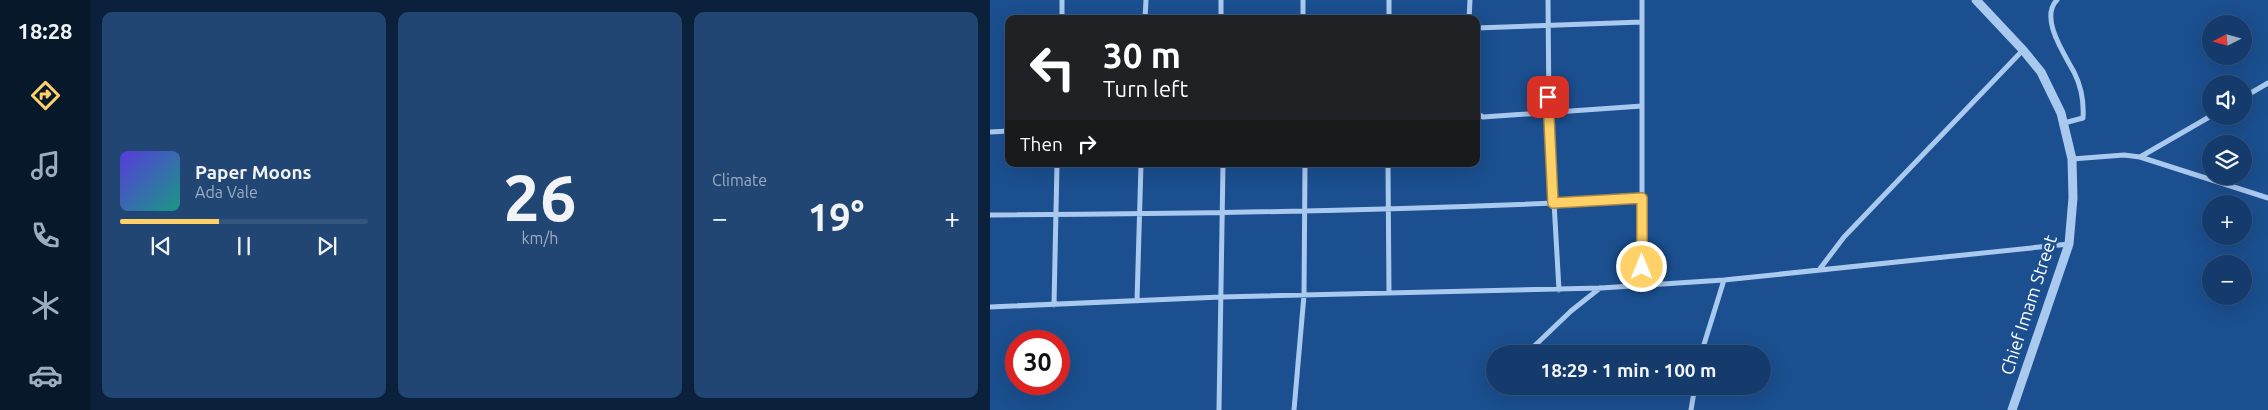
<!DOCTYPE html>
<html lang="en">
<head>
<meta charset="utf-8">
<style>
  :root { --surface:#143b6b; --page:#214673; --text:#f1f3f6; --muted:#9dadc1; --line:#33557e; --accent:#ffd166 }
  body { margin:0; font-family:Ubuntu,sans-serif; background:var(--page); color:var(--text); height:100vh; display:flex; flex-direction:column; font-size:19px; white-space:nowrap }
  * { box-sizing:border-box; margin:0 }
  p { font-size:16px; color:var(--muted) }
  .icon { flex:none; width:28px; height:28px; fill:none; stroke:currentColor; stroke-width:2; stroke-linecap:round; stroke-linejoin:round }
  .map { position:relative; flex:1; overflow:hidden }
  .panel { display:flex; flex-direction:column; gap:12px; padding:12px; background:#0b203b; width:900px }
  .panel>* { flex:none }
  .guide { position:absolute; left:15px; top:15px; width:475px; height:152px; border-radius:10px; box-shadow:0 5px 20px #0002,0 0 0 1px var(--line); background:#202124; color:#fff; overflow:hidden }
  .needle { width:32px; rotate:264deg }
  .fabs { position:absolute; left:1212px; top:15px; display:grid; gap:10px }
  .fabs a { display:grid; place-items:center; width:50px; height:50px; border-radius:50%; background:var(--surface); box-shadow:0 5px 20px #0002,0 0 0 1px var(--line); font-size:25px }
  .speed { position:absolute; left:15px; top:330px; display:flex; gap:10px; font-size:25px; font-weight:700; text-align:center }
  .speed>* { display:grid; place-content:center; width:65px; height:65px; border-radius:50%; background:var(--surface); box-shadow:0 5px 20px #0002,0 0 0 1px var(--line); line-height:1 }
  .speed .limit { border:8px solid #d22; background:#fff; color:#111 }
  .pin { position:absolute; display:grid; place-items:center; width:42px; height:42px; color:#fff; margin:-21px; border-radius:10px; box-shadow:0 2px 8px #0006 }
  .me { position:absolute; width:55px; margin:-28px; rotate:0deg; stroke-linejoin:round; filter:drop-shadow(0 0 4px #0008) }
  .turn { display:flex; align-items:center; gap:18px; height:105px; padding:0 15px; font-size:22px }
  .turn .icon { width:65px; height:65px; stroke-width:2.5 }
  .turn b { display:block; font-size:35px; line-height:42px }
  .then { display:flex; align-items:center; height:48px; padding:0 15px; background:#0003; gap:10px; font-size:19px }
  .big { font-size:38px; font-weight:600; line-height:1.1 }
  .panel .widget { flex:1; display:flex; flex-direction:column; justify-content:center; gap:8px; min-width:0; padding:0 18px; border-radius:10px; background:var(--page) }
  .panel .dial { align-items:center; gap:0 }
  .dial b { font-size:65px; line-height:1 }
  .song { display:flex; align-items:center; gap:15px }
  .cover { width:60px; height:60px; border-radius:8px; background:linear-gradient(135deg,hsl(250 70% 55%),hsl(170 70% 35%)) }
  .played { height:5px; border-radius:2px; background:linear-gradient(90deg,var(--accent) 40%,var(--line) 40%) }
  .keys { display:flex; justify-content:space-around; direction:ltr }
  .heat { display:flex; justify-content:space-between; align-items:center; font-size:28px; direction:ltr }
  .panel .tiles { flex:1; display:grid; gap:12px; grid-template-columns:repeat(3,1fr) }
  .trip { position:absolute; left:496px; top:345px; width:285px; height:50px; border-radius:25px; background:var(--surface); box-shadow:0 5px 20px #0002,0 0 0 1px var(--line); font-weight:600; line-height:50px; text-align:center }
  main { display:flex; flex:1; min-height:0 }
  .tab-bar { display:flex; flex-direction:column; width:90px; justify-content:space-around; align-items:center; background:#08182b; color:var(--muted) }
  .tab-bar .icon { width:35px; height:35px }
  .tab-bar .on { color:var(--accent) }
  .tab-bar b { font-size:22px; color:var(--text) }
  .map>svg:first-child { display:block }
  .lines { fill:none; stroke-linecap:round; stroke-linejoin:round }
  .minor { stroke:#a9c9ee; stroke-width:5 }
  .tertiary { stroke:#a9c9ee; stroke-width:9 }
  .route-casing { stroke:#a68842; stroke-width:12 }
  .route { stroke:#ffd166; stroke-width:9 }
  .labels { text-anchor:middle; stroke-width:5; stroke-linejoin:round; paint-order:stroke }
  .street-label { font-size:18px; fill:#fff; stroke:#1b4f8f }
</style>
</head>
<body>
<main>
<nav class="tab-bar">
<b>18:28</b>
<svg class="icon on" aria-label="directions" viewBox="0 0 24 24"><path d="M12 3l9 9-9 9-9-9zM9 14v-3h6M13 9l2 2-2 2"/></svg>
<svg class="icon" aria-label="music" viewBox="0 0 24 24"><path d="M9 18V5l10-2v13"/><circle cx="6" cy="18" r="3"/><circle cx="16" cy="16" r="3"/></svg>
<svg class="icon" aria-label="phone" viewBox="0 0 24 24"><path d="M5 4h4l2 5-3 2q2 4 5 5l2-3 5 2v4C11 20 4 13 5 4z"/></svg>
<svg class="icon" aria-label="climate" viewBox="0 0 24 24"><path d="M12 3v18M4 7l16 10M4 17L20 7"/></svg>
<svg class="icon" aria-label="car" viewBox="0 0 24 24"><path d="M5 17H2v-5l4-1 3-4h7l3 4 3 1v5h-3M9 17h6M6 11h13"/><circle cx="7" cy="17" r="2"/><circle cx="17" cy="17" r="2"/></svg>
</nav>
<section class="panel">
<div class="tiles">
<div class="widget">
<div class="song"><i class="cover"></i><div><b>Paper Moons</b><p>Ada Vale</p></div></div>
<div class="played"></div>
<div class="keys"><svg class="icon" aria-label="previous" viewBox="0 0 24 24"><path d="M18 5L8 12l10 7zM5 5v14"/></svg><svg class="icon" aria-label="pause" viewBox="0 0 24 24"><path d="M8 5v14M16 5v14"/></svg><svg class="icon" aria-label="next" viewBox="0 0 24 24"><path d="M6 5l10 7-10 7zM19 5v14"/></svg></div>
</div>
<div class="widget dial"><b>26</b><p>km/h</p></div>
<div class="widget"><p>Climate</p>
<div class="heat"><a>−</a><b class="big">19°</b><a>+</a></div>
</div>
</div>
</section>
<div class="map">
<svg width="1278" height="410" viewBox="0 0 1278 410">
  <rect width="100%" height="100%" fill="#1b4f8f"/>
  <g class="lines">
    <!-- minor -->
    <path class="minor" d="M 231,0 L 231,19
      M 313,0 L 313,19
      M 399,0 L 399,19
      M 558,0 L 559,114 L 569,290
      M 1067,0 C 1049,18 1075,55 1084,72 C 1091,86 1094,103 1093,118 L 1074,123
      M 72,19 L 72,0
      M 155,19 L 156,0
      M 479,19 L 480,0
      M 486,28 L 652,22
      M 1254,97 L 1278,83
      M 486,113 L 493,117 L 652,106
      M 0,132 L 19,131
      M 1150,157 L 1221,116
      M 1082,159 L 1134,155 L 1150,157 L 1278,198
      M 398,164 L 399,293
      M 0,215 C 217,214 435,210 652,199
      M 829,270 L 854,237 L 1033,50
      M 652,285 L 652,0
      M 147,301 L 151,164
      M 64,305 L 67,164
      M 0,307 L 231,297 L 611,288 L 734,280 L 1079,244
      M 536,354 L 581,311 L 610,288
      M 711,354 L 734,280
      M 229,410 L 233,164
      M 304,410 L 314,295 L 315,164
      M 701,410 L 705,386"/>
    <!-- tertiary -->
    <path class="tertiary" d="M 986,0 L 1033,50 L 1051,72 L 1071,113 L 1082,159 L 1083,198 L 1079,244 L 1022,410"/>
  </g>
  <g class="lines">
    <!-- route casing -->
    <g class="route-casing">
      <path id="route" d="M 558,97 L 563,203 L 652,198 L 652,267"/>
    </g>
    <!-- route -->
    <use href="#route" class="route"/>
  </g>
  <g class="labels">
    <!-- street labels -->
    <g class="street-label">
      <text transform="translate(1039 305) rotate(-72)" y="6">Chief Imam Street</text>
    </g>
  </g>
</svg>
<div class="fabs">
<a><svg class="needle" viewBox="-14 -14 28 28"><path d="M0-13l5 13h-10z" fill="#e53935"/><path d="M0 13l5-13h-10z" fill="#9dadc1"/></svg></a>
<a><svg class="icon" aria-label="sound" viewBox="0 0 24 24"><path d="M4 9h4l5-4v14l-5-4H4zM17 9q2 3 0 6"/></svg></a>
<a><svg class="icon" aria-label="layers" viewBox="0 0 24 24"><path d="M12 4l9 5-9 5-9-5zM3 14l9 5 9-5"/></svg></a>
<a>+</a>
<a>−</a>
</div>
<div class="speed"><div class="limit">30</div></div>
<div class="pin" style="left:558px;top:97px;background:#d93025"><svg class="icon" aria-label="arrive" viewBox="0 0 24 24"><path d="M6 21V4h12l-3 4 3 4H6"/></svg></div>
<svg class="me" style="left:652px;top:267px" viewBox="-20 -20 40 40"><circle r="17" fill="#ffd166" stroke="#fff" stroke-width="3"/><path d="M0-11L8 9 0 5-8 9z" fill="#fff"/></svg>
<div class="trip">18:29 · 1 min · 100 m</div>
<div class="guide">
<div class="turn"><svg class="icon" aria-label="left" viewBox="0 0 24 24"><path d="M17 20v-9H6M10 6l-5 5 5 5"/></svg><div><b>30 m</b>Turn left</div></div>
<div class="then">Then<svg class="icon" aria-label="right" viewBox="0 0 24 24"><path d="M7 20v-9h11M14 6l5 5-5 5"/></svg></div>
</div>
</div>
</main>
</body>
</html>
